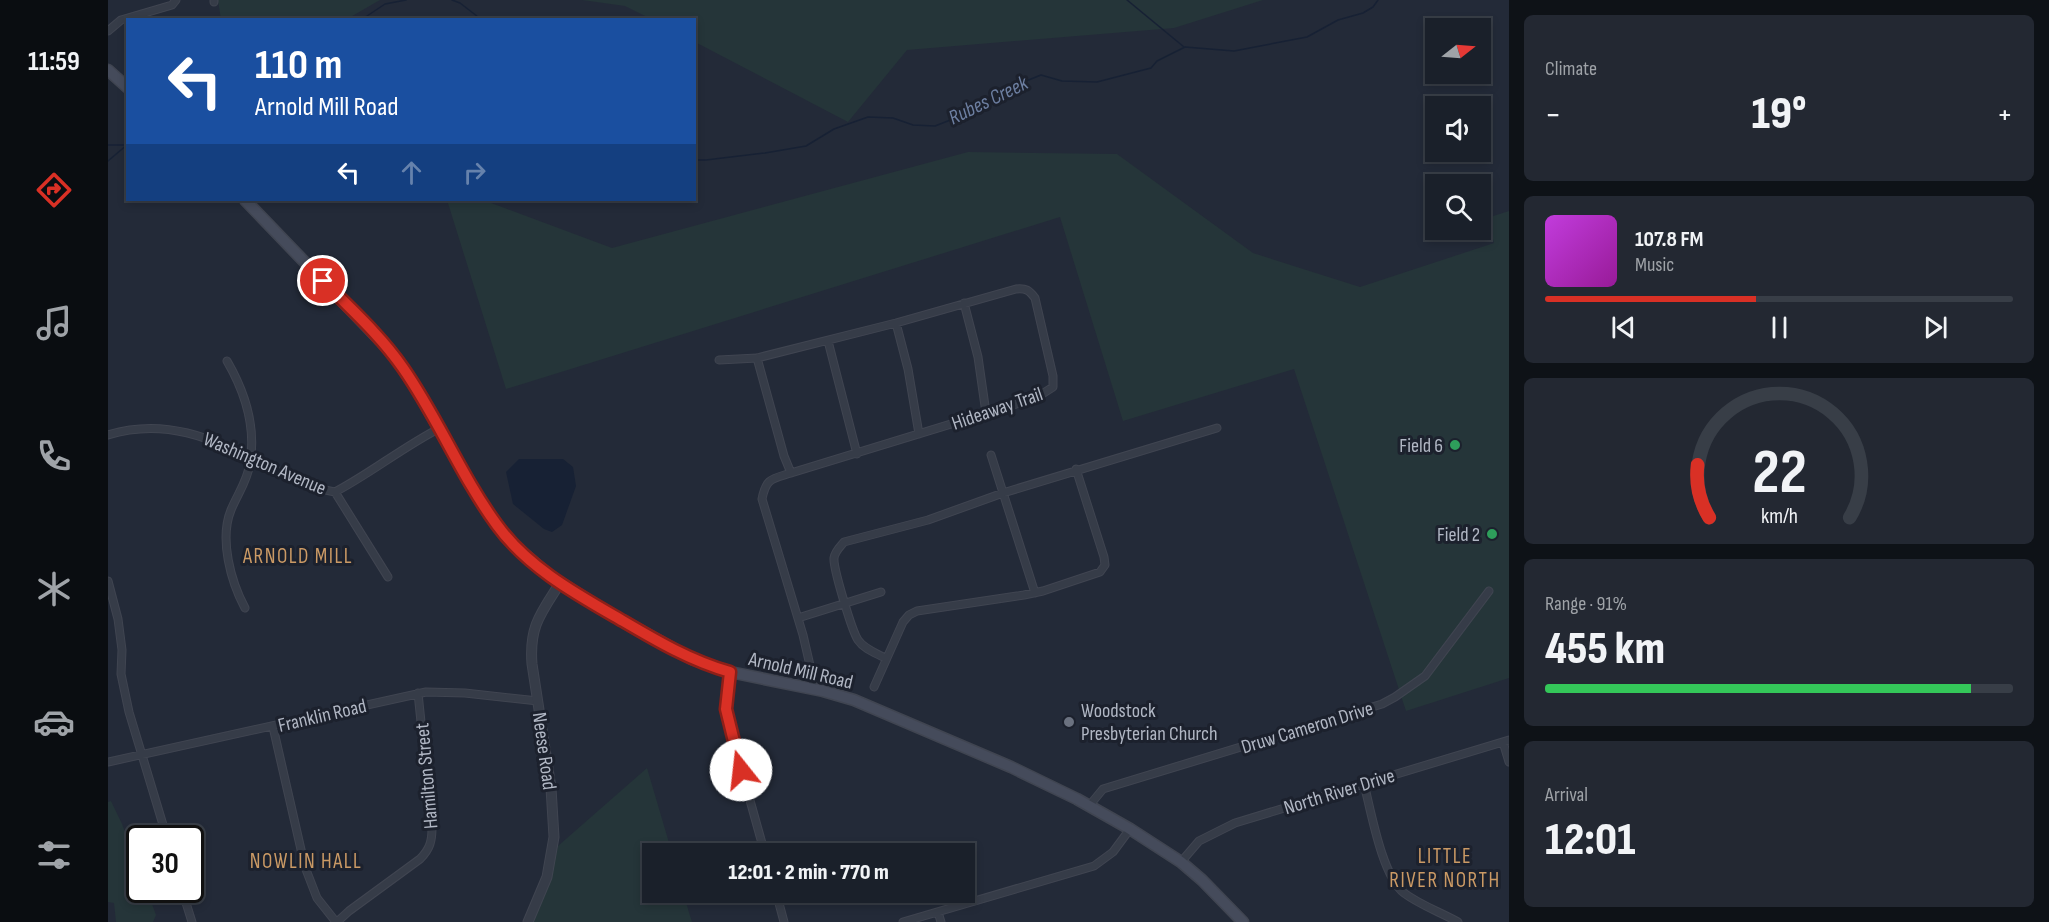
<!DOCTYPE html>
<html lang="en">
<head>
<meta charset="utf-8">
<style>
  :root { --surface:#1a202a; --page:#232832; --text:#f1f3f6; --muted:#9fa3a8; --line:#383e47; --accent:#d93025 }
  body { margin:0; font-family:"Sofia Sans Condensed",sans-serif; background:var(--page); color:var(--text); height:100vh; display:flex; flex-direction:column; font-size:22px; white-space:nowrap }
  * { box-sizing:border-box; margin:0 }
  p { font-size:20px; color:var(--muted) }
  .icon { flex:none; width:33px; height:33px; fill:none; stroke:currentColor; stroke-width:2; stroke-linecap:round; stroke-linejoin:round }
  .map { position:relative; flex:1; overflow:hidden }
  .details { display:flex; flex-direction:column; gap:15px; padding:15px; background:#0e1217; width:540px }
  .details>* { flex:none }
  .hud { position:absolute; left:18px; top:18px; width:570px; height:183px; border-radius:0px; box-shadow:0 3px 9px #0003,0 0 0 2px var(--line); background:#1a4fa0; color:#fff; overflow:hidden }
  .needle { width:39px; rotate:73deg }
  .buttons { position:absolute; left:1317px; top:18px; display:grid; gap:12px }
  .buttons a { display:grid; place-items:center; width:66px; height:66px; border-radius:0px; background:var(--surface); box-shadow:0 3px 9px #0003,0 0 0 2px var(--line); font-size:30px }
  .speed { position:absolute; left:18px; top:825px; display:flex; gap:12px; font-size:30px; font-weight:700; text-align:center }
  .speed>* { display:grid; place-content:center; width:78px; height:78px; border-radius:50%; background:var(--surface); box-shadow:0 3px 9px #0003,0 0 0 2px var(--line); line-height:1 }
  .speed .limit { border:3px solid #111; border-radius:9px; background:#fff; color:#111 }
  .pin { position:absolute; display:grid; place-items:center; width:51px; height:51px; color:#fff; margin:-26px; border:3px solid #fff; border-radius:50%; box-shadow:0 2px 6px #0007 }
  .me { position:absolute; width:66px; margin:-33px; rotate:344deg; stroke-linejoin:round; filter:drop-shadow(0 0 4px #0008) }
  .turn { display:flex; align-items:center; gap:21px; height:126px; padding:0 30px; font-size:27px }
  .turn .icon { width:78px; height:78px; stroke-width:2.5 }
  .turn b { display:block; font-size:42px; line-height:51px }
  .lanes { display:flex; align-items:center; height:57px; padding:0 30px; background:#0003; justify-content:center; gap:30px; direction:ltr }
  .lanes .off { opacity:.35 }
  .big { font-size:45px; font-weight:800; line-height:1.1 }
  .details .widget { flex:1; display:flex; flex-direction:column; justify-content:center; gap:9px; min-width:0; padding:0 21px; border-radius:9px; background:var(--page) }
  .details .dial { align-items:center; gap:0 }
  .dial svg { height:156px; overflow:visible; fill:none; stroke:var(--line); stroke-width:7; stroke-linecap:round; text-anchor:middle }
  .dial text { fill:var(--text); stroke:none }
  .song { display:flex; align-items:center; gap:18px }
  .cover { width:72px; height:72px; border-radius:9px; background:linear-gradient(135deg,hsl(290 70% 55%),hsl(300 70% 35%)) }
  .played { height:6px; border-radius:3px; background:linear-gradient(90deg,var(--accent) 45%,var(--line) 45%) }
  .keys { display:flex; justify-content:space-around; direction:ltr }
  .heat { display:flex; justify-content:space-between; align-items:center; font-size:33px; direction:ltr }
  .charge { height:9px; border-radius:4px; background:linear-gradient(90deg,#34c759 91%,var(--line) 0) }
  .trip { position:absolute; left:534px; top:843px; width:333px; height:60px; border-radius:0px; background:var(--surface); box-shadow:0 3px 9px #0003,0 0 0 2px var(--line); font-weight:800; line-height:60px; text-align:center }
  main { display:flex; flex:1; min-height:0 }
  .menu { display:flex; flex-direction:column; width:108px; justify-content:space-around; align-items:center; background:#0a0d11; color:var(--muted) }
  .menu .icon { width:42px; height:42px }
  .menu .current { color:var(--accent) }
  .menu b { font-size:27px; color:var(--text) }
  .map>svg:first-child { display:block }
  .green { fill:#253539 }
  .water { fill:#172134 }
  .lines { fill:none; stroke-linecap:round; stroke-linejoin:round }
  .stream { stroke:#172134; stroke-width:1.5 }
  .minor-casing { stroke:#404551; stroke-width:9 }
  .tertiary-casing { stroke:#404551; stroke-width:11 }
  .secondary-casing { stroke:#404551; stroke-width:13 }
  .minor { stroke:#363c48; stroke-width:7 }
  .tertiary { stroke:#363c48; stroke-width:9 }
  .secondary { stroke:#454b5b; stroke-width:10 }
  .route-casing { stroke:#8d1f18; stroke-width:15 }
  .route { stroke:#d93025; stroke-width:10 }
  .leisure-dot { fill:#2e9e5b; stroke:#1c212d; stroke-width:2 }
  .worship-dot { fill:#6b7280; stroke:#1c212d; stroke-width:2 }
  .labels { text-anchor:middle; stroke-width:6; stroke-linejoin:round; paint-order:stroke }
  .street-label { font-size:20px; fill:#b1b7c4; stroke:#1c212d }
  .poi-label { font-size:20px; fill:#b1b7c4; stroke:#1c212d; text-anchor:end }
  .water-label { font-size:21px; font-style:italic; fill:#6d7fa1; stroke:#1c212d }
  .neighbourhood-label { font-size:21px; letter-spacing:1.5px; fill:#cb9a65; stroke:#1c212d }
</style>
</head>
<body>
<main>
<nav class="menu">
<b>11:59</b>
<svg class="icon current" aria-label="directions" viewBox="0 0 24 24"><path d="M12 3l9 9-9 9-9-9zM9 14v-3h6M13 9l2 2-2 2"/></svg>
<svg class="icon" aria-label="music" viewBox="0 0 24 24"><path d="M9 18V5l10-2v13"/><circle cx="6" cy="18" r="3"/><circle cx="16" cy="16" r="3"/></svg>
<svg class="icon" aria-label="phone" viewBox="0 0 24 24"><path d="M5 4h4l2 5-3 2q2 4 5 5l2-3 5 2v4C11 20 4 13 5 4z"/></svg>
<svg class="icon" aria-label="climate" viewBox="0 0 24 24"><path d="M12 3v18M4 7l16 10M4 17L20 7"/></svg>
<svg class="icon" aria-label="car" viewBox="0 0 24 24"><path d="M5 17H2v-5l4-1 3-4h7l3 4 3 1v5h-3M9 17h6M6 11h13"/><circle cx="7" cy="17" r="2"/><circle cx="17" cy="17" r="2"/></svg>
<svg class="icon" aria-label="filters" viewBox="0 0 24 24"><path d="M4 7h16M4 17h16"/><circle cx="9" cy="7" r="2"/><circle cx="15" cy="17" r="2"/></svg>
</nav>
<div class="map">
<svg width="1401" height="922" viewBox="0 0 1401 922">
  <rect width="100%" height="100%" fill="#232a38"/>
  <!-- green -->
  <path class="green" d="M 110,0 L 272,0 L 239,19 L 113,20 Z
    M 474,0 L 1155,0 L 1066,28 L 799,50 L 740,122 L 587,42 L 586,20 L 543,19 L 517,6 Z
    M 860,152 L 1009,154 L 1145,253 L 1252,287 L 1386,243 L 1379,218 L 1401,211 L 1401,678 L 1298,711 L 1186,369 L 1015,421 L 952,217 L 398,389 L 339,200 L 375,200 L 504,248 Z
    M 539,768 L 564,853 L 544,854 L 544,892 L 575,893 L 584,922 L 424,922 L 442,879 L 450,846 Z
    M 3,801 L 14,824 L 31,869 L 32,890 L 39,890 L 48,915 L 45,922 L 8,922 L 6,903 L 0,902 L 0,802 Z"/>
  <!-- water -->
  <path class="water" d="M 411,459 L 455,459 L 465,467 L 468,486 L 454,525 L 444,532 L 436,529 L 405,504 L 398,472 Z"/>
  <g class="lines">
    <!-- stream -->
    <path class="stream" d="M 344,0 L 352,3 L 374,20
      M 1019,0 L 1076,47
      M 253,20 L 277,4 L 298,0
      M 0,145 L 18,145
      M 586,160 L 598,160 L 657,153 L 698,146 L 726,129 L 760,117 L 785,118 L 805,125 L 827,126 L 868,110 L 878,102 L 913,83 L 933,75 L 954,81 L 989,82 L 1043,68 L 1049,61 L 1077,47 L 1126,51 L 1199,37 L 1230,20 L 1255,13 L 1265,7 L 1270,0
      M 0,161 L 20,144"/>
    <!-- minor casing -->
    <g class="minor-casing">
      <path id="minor" d="M 106,0 L 106,2
        M 0,31 L 13,20 L 64,5 L 68,0
        M 856,303 L 870,357 L 878,413
        M 788,323 L 800,369 L 811,434
        M 720,341 L 749,454
        M 649,358 L 676,456 L 683,473
        M 611,360 L 649,358 L 788,323 L 908,289 C 918,288 921,290 927,298 L 945,376 L 945,387 L 928,398 L 683,473 C 664,479 658,478 654,499 L 695,635 L 704,674 L 705,689
        M 119,361 C 137,392 148,428 142,463 C 140,480 129,495 123,510 C 111,539 123,582 137,608
        M 0,435 C 70,413 122,450 184,477 C 198,483 212,490 227,492 C 263,473 295,447 332,428
        M 883,455 L 927,593
        M 227,492 L 280,577
        M 0,581 L 10,619 L 14,650 L 13,674 L 21,712 L 59,838
        M 690,618 L 773,592
        M 777,658 C 768,653 756,649 750,640 C 744,631 725,568 726,558 C 727,551 732,547 736,542 L 820,520 L 895,493 L 1109,428
        M 622,672 L 618,701 L 619,718 L 657,854
        M 766,687 L 795,622 L 801,615 L 809,611 L 916,595 L 935,591 L 992,572 L 997,565 L 996,557 L 968,469
        M 165,727 L 197,867 L 209,898 L 228,922
        M 1395,742 L 1401,762
        M 0,762 L 318,692 L 357,693 L 430,701
        M 1256,784 C 1263,811 1274,876 1296,893 C 1312,905 1332,912 1350,922
        M 981,806 L 995,789 L 1274,704 L 1287,697 L 1317,676 L 1381,591
        M 1073,862 L 1091,841 L 1127,823 L 1401,740
        M 74,890 L 84,922
        M 668,892 L 676,922
        M 830,912 L 833,922
        M 229,922 L 241,911 L 312,859 C 322,849 324,841 324,828 L 310,693
        M 795,922 L 986,866 L 1005,852 L 1022,829"/>
    </g>
    <!-- tertiary casing -->
    <g class="tertiary-casing">
      <path id="tertiary" d="M 420,922 L 439,877 L 446,837 L 443,788 L 424,664 C 421,626 433,613 452,583"/>
    </g>
    <!-- secondary casing -->
    <g class="secondary-casing">
      <path id="secondary" d="M 0,70 L 20,88
        M 137,200 L 285,354 L 308,388 L 368,494 L 389,525 L 406,545 L 442,576 L 499,612 L 584,659 L 622,672 L 715,691 L 746,700 L 903,767 L 969,799 L 1022,829 L 1073,862 L 1094,880 L 1135,922"/>
    </g>
    <!-- minor -->
    <use href="#minor" class="minor"/>
    <!-- tertiary -->
    <use href="#tertiary" class="tertiary"/>
    <!-- secondary -->
    <use href="#secondary" class="secondary"/>
  </g>
  <g class="lines">
    <!-- route casing -->
    <g class="route-casing">
      <path id="route" d="M 215,281 C 243,309 273,336 295,368 C 330,418 353,476 389,525 C 420,568 470,595 515,621 C 549,641 583,661 622,672 L 618,709 L 633,770"/>
    </g>
    <!-- route -->
    <use href="#route" class="route"/>
  </g>
  <!-- markers -->
  <g class="leisure-dot">
    <circle cx="1347" cy="445" r="6"/>
    <circle cx="1384" cy="534" r="6"/>
  </g>
  <circle class="worship-dot" cx="961" cy="722" r="6"/>
  <g class="labels">
    <!-- street labels -->
    <g class="street-label">
      <text transform="translate(889 408) rotate(-19)" y="7">Hideaway Trail</text>
      <text transform="translate(157 463) rotate(23)" y="7">Washington Avenue</text>
      <text transform="translate(693 670) rotate(13)" y="7">Arnold Mill Road</text>
      <text transform="translate(214 715) rotate(-13)" y="7">Franklin Road</text>
      <text transform="translate(1199 727) rotate(-17)" y="7">Druw Cameron Drive</text>
      <text transform="translate(437 751) rotate(82)" y="7">Neese Road</text>
      <text transform="translate(318 776) rotate(-95)" y="7">Hamilton Street</text>
      <text transform="translate(1231 791) rotate(-17)" y="7">North River Drive</text>
    </g>
    <!-- poi labels -->
    <g class="poi-label">
      <text x="1335" y="452">Field 6</text>
      <text x="1372" y="541">Field 2</text>
      <text x="973" y="717" text-anchor="start">Woodstock<tspan x="973" dy="23">Presbyterian Church</tspan></text>
    </g>
    <!-- water labels -->
    <g class="water-label">
      <text transform="translate(880 100) rotate(-26)" y="7">Rubes Creek</text>
    </g>
    <!-- neighbourhood labels -->
    <g class="neighbourhood-label">
      <text x="190" y="563">ARNOLD MILL</text>
      <text x="1337" y="863">LITTLE<tspan x="1337" dy="24">RIVER NORTH</tspan></text>
      <text x="198" y="868">NOWLIN HALL</text>
    </g>
  </g>
</svg>
<div class="buttons">
<a><svg class="needle" viewBox="-14 -14 28 28"><path d="M0-13l5 13h-10z" fill="#e53935"/><path d="M0 13l5-13h-10z" fill="#9fa3a8"/></svg></a>
<a><svg class="icon" aria-label="sound" viewBox="0 0 24 24"><path d="M4 9h4l5-4v14l-5-4H4zM17 9q2 3 0 6"/></svg></a>
<a><svg class="icon" aria-label="search" viewBox="0 0 24 24"><circle cx="10" cy="10" r="6"/><path d="M15 15l6 6"/></svg></a>
</div>
<div class="speed"><div class="limit">30</div></div>
<div class="pin" style="left:215px;top:281px;background:#d93025"><svg class="icon" aria-label="arrive" viewBox="0 0 24 24"><path d="M6 21V4h12l-3 4 3 4H6"/></svg></div>
<svg class="me" style="left:633px;top:770px" viewBox="-20 -20 40 40"><circle r="19" fill="#fff"/><path d="M0-13L10 11 0 6-10 11z" fill="#d93025"/></svg>
<div class="trip">12:01 · 2 min · 770 m</div>
<div class="hud">
<div class="turn"><svg class="icon" aria-label="left" viewBox="0 0 24 24"><path d="M17 20v-9H6M10 6l-5 5 5 5"/></svg><div><b>110 m</b>Arnold Mill Road</div></div>
<div class="lanes"><svg class="icon" aria-label="left" viewBox="0 0 24 24"><path d="M17 20v-9H6M10 6l-5 5 5 5"/></svg><svg class="icon off" aria-label="ahead" viewBox="0 0 24 24"><path d="M12 20V5M6 11l6-6 6 6"/></svg><svg class="icon off" aria-label="right" viewBox="0 0 24 24"><path d="M7 20v-9h11M14 6l5 5-5 5"/></svg></div>
</div>
</div>
<section class="details">
<div class="widget"><p>Climate</p>
<div class="heat"><a>−</a><b class="big">19°</b><a>+</a></div>
</div>
<div class="widget">
<div class="song"><i class="cover"></i><div><b>107.8 FM</b><p>Music</p></div></div>
<div class="played"></div>
<div class="keys"><svg class="icon" aria-label="previous" viewBox="0 0 24 24"><path d="M18 5L8 12l10 7zM5 5v14"/></svg><svg class="icon" aria-label="pause" viewBox="0 0 24 24"><path d="M8 5v14M16 5v14"/></svg><svg class="icon" aria-label="next" viewBox="0 0 24 24"><path d="M6 5l10 7-10 7zM19 5v14"/></svg></div>
</div>
<div class="widget dial"><svg viewBox="0 0 100 80">
<path d="M14 69A42 42 0 1 1 86 69"/>
<path d="M14 69A42 42 0 0 1 8 42" stroke="#d93025"/>
<text x="50" y="56" font-size="32" font-weight="700">22</text>
<text x="50" y="72" font-size="11">km/h</text>
</svg></div>
<div class="widget"><p>Range · 91%</p><b class="big">455 km</b><div class="charge"></div></div>
<div class="widget"><p>Arrival</p><b class="big">12:01</b></div>
</section>
</main>
</body>
</html>
